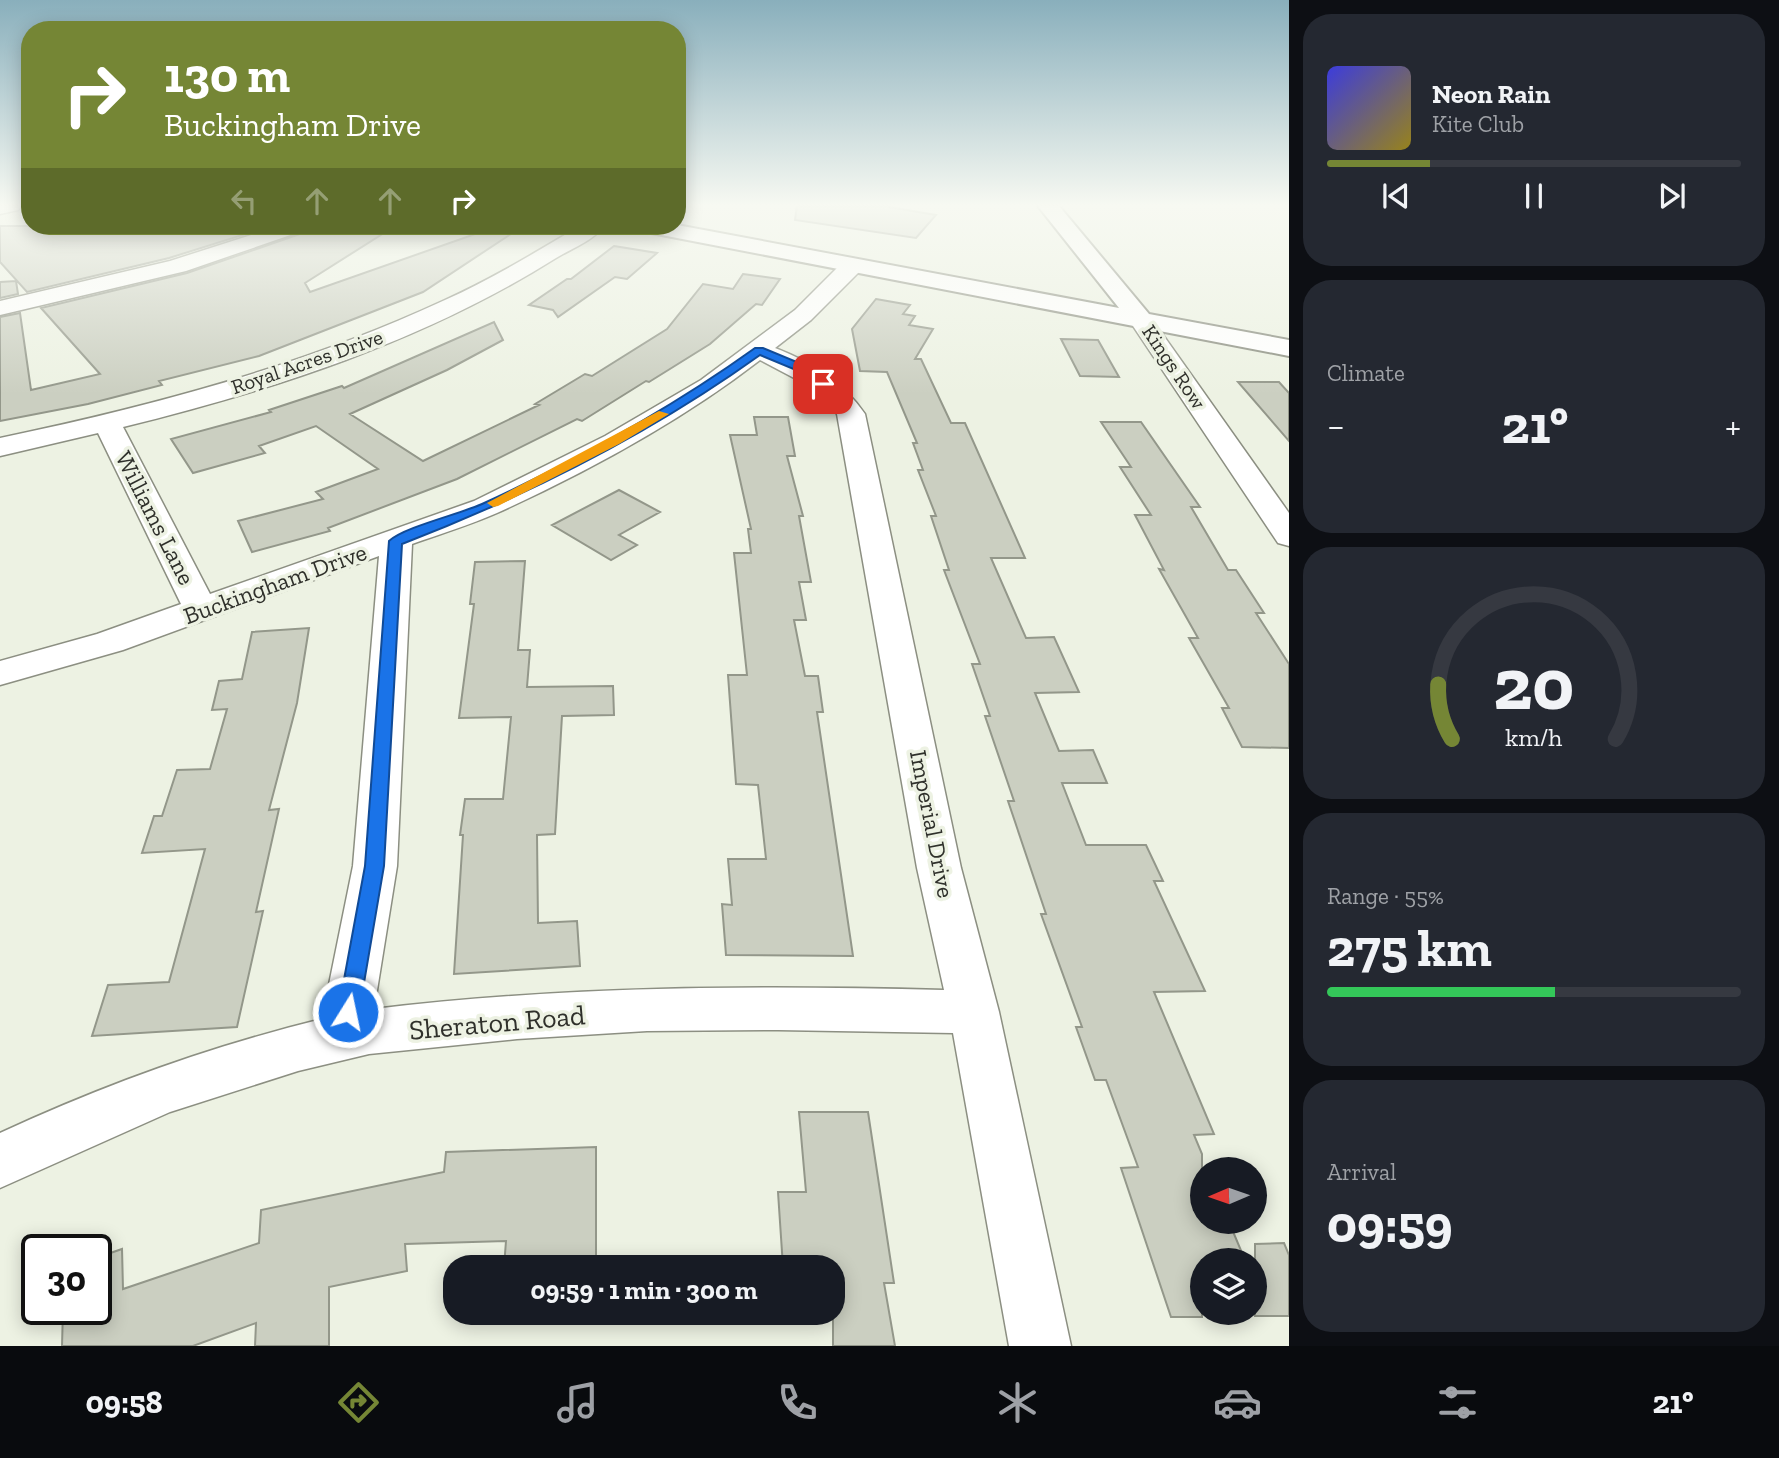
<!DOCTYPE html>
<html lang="en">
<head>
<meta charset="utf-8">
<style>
  :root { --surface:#171b24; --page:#242831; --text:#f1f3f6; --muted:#9ea1a6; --line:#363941; --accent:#758635 }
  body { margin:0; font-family:"Zilla Slab",serif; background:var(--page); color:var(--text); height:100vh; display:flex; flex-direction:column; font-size:26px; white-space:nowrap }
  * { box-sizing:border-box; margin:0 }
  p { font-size:23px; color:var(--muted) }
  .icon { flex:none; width:38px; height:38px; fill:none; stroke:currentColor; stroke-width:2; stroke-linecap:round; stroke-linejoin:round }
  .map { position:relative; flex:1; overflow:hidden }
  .side { display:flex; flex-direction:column; gap:14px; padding:14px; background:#0d0f14; width:490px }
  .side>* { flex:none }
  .top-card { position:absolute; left:21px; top:21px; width:665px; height:214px; border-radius:28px; box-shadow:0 4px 18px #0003; background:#758635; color:#fff; overflow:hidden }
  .needle { width:46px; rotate:268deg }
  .fabs { position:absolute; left:1190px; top:1157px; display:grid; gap:14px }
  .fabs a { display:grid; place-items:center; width:77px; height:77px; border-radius:50%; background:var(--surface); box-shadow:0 4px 18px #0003; font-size:35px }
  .speed { position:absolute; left:21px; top:1234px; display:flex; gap:14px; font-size:35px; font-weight:700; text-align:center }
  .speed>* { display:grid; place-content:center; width:91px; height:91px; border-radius:50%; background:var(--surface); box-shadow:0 4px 18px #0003; line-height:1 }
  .speed .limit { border:4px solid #111; border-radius:10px; background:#fff; color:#111 }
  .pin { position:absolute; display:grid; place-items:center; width:60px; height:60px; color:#fff; margin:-30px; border-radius:14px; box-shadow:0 4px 10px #0006 }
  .me { position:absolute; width:77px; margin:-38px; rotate:10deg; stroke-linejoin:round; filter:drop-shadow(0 0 5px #0008) }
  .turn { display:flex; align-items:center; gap:24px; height:147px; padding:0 28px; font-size:32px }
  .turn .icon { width:91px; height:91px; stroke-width:2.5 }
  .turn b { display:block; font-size:49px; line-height:60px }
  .lanes { display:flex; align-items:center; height:66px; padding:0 28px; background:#0003; justify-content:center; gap:35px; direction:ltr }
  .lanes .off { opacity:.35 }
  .big { font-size:52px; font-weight:700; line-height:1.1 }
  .side .widget { flex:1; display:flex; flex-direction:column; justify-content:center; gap:10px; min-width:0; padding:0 24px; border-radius:28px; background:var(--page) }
  .side .dial { align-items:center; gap:0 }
  .dial svg { height:182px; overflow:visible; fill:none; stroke:var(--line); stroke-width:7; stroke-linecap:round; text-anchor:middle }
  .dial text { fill:var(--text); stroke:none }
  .song { display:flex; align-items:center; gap:21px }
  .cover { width:84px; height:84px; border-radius:10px; background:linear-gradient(135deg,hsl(240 70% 55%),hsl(50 70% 35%)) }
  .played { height:7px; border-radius:4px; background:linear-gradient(90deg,var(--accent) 25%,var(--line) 25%) }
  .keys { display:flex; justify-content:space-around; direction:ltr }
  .heat { display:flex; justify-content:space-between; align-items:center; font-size:38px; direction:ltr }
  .charge { height:10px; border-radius:5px; background:linear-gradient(90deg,#34c759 55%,var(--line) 0) }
  .trip { position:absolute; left:443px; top:1255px; width:402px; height:70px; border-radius:28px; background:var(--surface); box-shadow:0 4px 18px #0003; font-weight:700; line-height:70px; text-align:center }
  .dock { display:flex; height:112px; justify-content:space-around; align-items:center; background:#090b0e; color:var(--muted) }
  .dock .icon { width:49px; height:49px }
  .dock .on { color:var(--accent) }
  .dock b { font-size:32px; color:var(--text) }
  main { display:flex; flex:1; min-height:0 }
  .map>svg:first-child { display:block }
  .building { fill:#cbcfc1; stroke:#93978a; stroke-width:2 }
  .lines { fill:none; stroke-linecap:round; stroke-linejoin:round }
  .street-casing { stroke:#8c8f82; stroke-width:3 }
  .secondary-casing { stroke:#8c8f82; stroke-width:4 }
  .street { fill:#fff; fill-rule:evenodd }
  .secondary { fill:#fff; fill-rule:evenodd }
  .route { fill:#1a73e8; stroke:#114b97; stroke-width:2 }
  .slow { fill:#f59e0b }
  .labels { text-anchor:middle; stroke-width:7; stroke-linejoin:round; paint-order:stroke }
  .far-street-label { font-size:21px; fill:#2f302b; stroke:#edf2e3 }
  .street-label { font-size:24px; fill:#2f302b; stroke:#edf2e3 }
  .near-street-label { font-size:28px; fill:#2f302b; stroke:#edf2e3 }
</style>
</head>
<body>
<main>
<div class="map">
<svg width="1289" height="1346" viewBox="0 0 1289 1346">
  <rect width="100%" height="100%" fill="#edf2e3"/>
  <!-- building -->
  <path class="building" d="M 797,206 L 890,206 L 889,207 L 936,215 L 916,238 L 795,220 Z
    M 0,226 L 271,226 L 169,258 L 27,292 L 0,262 Z
    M 311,226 L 395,226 L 305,283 L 310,292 L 498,226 L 519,226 L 520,228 L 423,292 L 259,356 L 159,381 L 162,385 L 88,404 L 0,421 L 0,317 L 20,313 L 31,390 L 100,374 L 41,308 L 187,273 L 306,232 Z
    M 614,246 L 657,253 L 627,279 L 615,277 L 558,317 L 553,310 L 529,305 L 567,279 L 571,279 Z
    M 743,274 L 780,279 L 762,305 L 756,304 L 710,344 L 649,382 L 646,381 L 582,421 L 577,419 L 457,479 L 328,528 L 330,531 L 252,552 L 238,521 L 323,499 L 316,492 L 378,469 L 316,426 L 259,446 L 265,453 L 193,473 L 171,439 L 271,412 L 269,410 L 342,386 L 344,388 L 494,322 L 503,340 L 447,370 L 350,414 L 423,461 L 539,405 L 535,404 L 585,374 L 592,376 L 667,329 L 703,284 L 733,289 Z
    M 16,281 L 18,294 L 0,298 L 0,282 Z
    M 876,299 L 910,305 L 903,314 L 915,316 L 909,325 L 933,329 L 915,359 L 921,359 L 951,423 L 965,423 L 1025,558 L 991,558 L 1026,638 L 1054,637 L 1079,692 L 1035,693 L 1059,751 L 1093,750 L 1107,783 L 1062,783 L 1086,845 L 1146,845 L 1163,881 L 1154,881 L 1205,991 L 1154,992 L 1214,1134 L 1194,1135 L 1202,1154 L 1202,1222 L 1229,1222 L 1245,1260 L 1202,1260 L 1202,1317 L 1171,1317 L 1121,1168 L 1138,1167 L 1106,1080 L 1095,1080 L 1076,1027 L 1082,1027 L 1041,914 L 1046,914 L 1008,801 L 1014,801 L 985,716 L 990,716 L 972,664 L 980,664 L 944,570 L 949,570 L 931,516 L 936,516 L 918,470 L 923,470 L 913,443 L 917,443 L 887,372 L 860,371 L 852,329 Z
    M 1061,339 L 1098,340 L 1119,377 L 1080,376 Z
    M 1238,382 L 1279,382 L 1289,393 L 1289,441 Z
    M 754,417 L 788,417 L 795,456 L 787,456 L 803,516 L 799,516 L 811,582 L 799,582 L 806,620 L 794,620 L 805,676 L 818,676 L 823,712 L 817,712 L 853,956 L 726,955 L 722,904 L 732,905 L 728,859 L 766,859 L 758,785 L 736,784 L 728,675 L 747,675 L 734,553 L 751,553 L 748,529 L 751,529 L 730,435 L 757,435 Z
    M 1101,422 L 1141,422 L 1200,507 L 1191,507 L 1228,570 L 1236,570 L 1264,613 L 1256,613 L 1289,664 L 1289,748 L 1242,747 L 1222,708 L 1229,708 L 1189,638 L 1198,638 L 1159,569 L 1164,570 L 1135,515 L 1151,515 L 1120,467 L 1131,467 Z
    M 619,490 L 660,512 L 619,535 L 637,545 L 611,560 L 552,525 Z
    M 525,561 L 518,650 L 530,650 L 527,687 L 613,686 L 614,715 L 562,716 L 555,834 L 537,835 L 538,923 L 577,921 L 580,966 L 454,974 L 463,835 L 460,835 L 465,799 L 503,799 L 511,717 L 459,718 L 474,604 L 470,604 L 475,562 Z
    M 309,628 L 297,703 L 269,810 L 279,809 L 256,912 L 263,911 L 237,1027 L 92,1036 L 108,985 L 169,982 L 205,849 L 142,853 L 154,816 L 162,816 L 177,770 L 210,769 L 227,709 L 212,710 L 219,681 L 242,679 L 252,632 Z
    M 799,1112 L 868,1112 L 894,1283 L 884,1283 L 895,1346 L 833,1346 L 833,1267 L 783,1267 L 778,1192 L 806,1192 Z
    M 596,1147 L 596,1267 L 504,1267 L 506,1241 L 405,1244 L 407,1271 L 329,1287 L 329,1346 L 255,1346 L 256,1323 L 193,1346 L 62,1346 L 63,1309 L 96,1309 L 96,1258 L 122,1249 L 123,1289 L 259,1243 L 261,1210 L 444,1172 L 446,1152 Z
    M 1284,1243 L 1289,1255 L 1289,1316 L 1255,1316 L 1255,1244 Z"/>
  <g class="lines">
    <!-- street casing -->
    <g class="street-casing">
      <path id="street" d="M 0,206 L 21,206 L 18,210 L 0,214 Z
        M 279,226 L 308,226 L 305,230 L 186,271 L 0,315 L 0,301 L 170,261 Z
        M 580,226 L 604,226 C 594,240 571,249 556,258 C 424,341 273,390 123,427 L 210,594 L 474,501 L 605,436 L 701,380 L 795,310 L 845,260 L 861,260 L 864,265 L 861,270 L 811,320 L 775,348 C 813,363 842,381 865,414 L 961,868 L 999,1012 L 1071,1346 L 1009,1346 L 953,1033 L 778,1030 L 647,1031 L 517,1039 L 369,1054 L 298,1071 L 170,1112 L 0,1188 L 0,1133 C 103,1085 212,1046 322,1019 L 353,866 L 379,556 L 123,650 L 0,685 L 0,661 L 97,634 L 181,604 L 98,433 L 0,456 L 0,438 C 153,406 303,366 445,300 C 492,279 536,252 580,226 ZM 760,360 L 813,388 L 837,414 L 917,868 L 944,990 C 753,985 564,986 374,1009 L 397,866 L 412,544 C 440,534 470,525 497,513 C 589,471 681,421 760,360 Z
        M 1141,313 L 1149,315 L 1289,513 L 1289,546 L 1278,543 L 1129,320 L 1133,315 Z"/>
    </g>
    <!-- secondary casing -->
    <g class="secondary-casing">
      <path id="secondary" d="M 1038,206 L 1059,206 L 1149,314 L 1289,340 L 1289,356 L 646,232 L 638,231 L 635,226 L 677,225 L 1119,308 Z"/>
    </g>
    <!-- street -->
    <use href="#street" class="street"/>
    <!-- secondary -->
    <use href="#secondary" class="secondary"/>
  </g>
  <!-- sky -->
  <linearGradient id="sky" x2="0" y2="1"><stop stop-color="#89afbc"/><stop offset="0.52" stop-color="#f7f9f2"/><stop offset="1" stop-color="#f7f9f2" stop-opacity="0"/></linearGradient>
  <rect width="1289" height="394" fill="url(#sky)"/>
  <!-- route -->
  <path class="route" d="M 755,348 L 763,348 L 809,367 L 829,384 L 819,386 L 801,372 L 760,355 C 650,434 529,495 402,544 L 384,866 L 359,1012 L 356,1019 L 348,1022 L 341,1019 L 338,1012 L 365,866 L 389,541 C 404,527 460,514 482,504 C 577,460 670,409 755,348 Z"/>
  <!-- slow -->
  <path class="slow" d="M 659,411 L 669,414 L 619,444 L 498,506 L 493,507 L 487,503 Z"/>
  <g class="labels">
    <!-- far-street labels -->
    <g class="far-street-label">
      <text transform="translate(307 362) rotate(-19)" y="7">Royal Acres Drive</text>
      <text transform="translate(1174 367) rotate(56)" y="7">Kings Row</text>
    </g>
    <!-- street labels -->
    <g class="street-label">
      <text transform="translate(155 518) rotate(63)" y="8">Williams Lane</text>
      <text transform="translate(275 584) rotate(-20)" y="8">Buckingham Drive</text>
      <text transform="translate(932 824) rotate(79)" y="8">Imperial Drive</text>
    </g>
    <!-- near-street labels -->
    <g class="near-street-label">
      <text transform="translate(497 1022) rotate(-5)" y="10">Sheraton Road</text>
    </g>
  </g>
</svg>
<div class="fabs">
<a><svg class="needle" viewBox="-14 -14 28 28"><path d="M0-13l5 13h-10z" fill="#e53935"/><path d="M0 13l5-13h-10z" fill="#9ea1a6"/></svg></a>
<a><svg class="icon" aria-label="layers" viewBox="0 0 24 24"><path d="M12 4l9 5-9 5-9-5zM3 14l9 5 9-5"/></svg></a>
</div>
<div class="speed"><div class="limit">30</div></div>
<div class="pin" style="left:823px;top:384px;background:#d93025"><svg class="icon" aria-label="arrive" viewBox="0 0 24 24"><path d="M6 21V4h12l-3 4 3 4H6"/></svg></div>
<svg class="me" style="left:348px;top:1012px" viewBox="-20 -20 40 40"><circle r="17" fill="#1a73e8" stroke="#fff" stroke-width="3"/><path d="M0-11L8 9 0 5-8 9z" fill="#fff"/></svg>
<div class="trip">09:59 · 1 min · 300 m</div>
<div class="top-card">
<div class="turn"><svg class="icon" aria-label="right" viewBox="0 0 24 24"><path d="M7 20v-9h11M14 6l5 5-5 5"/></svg><div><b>130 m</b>Buckingham Drive</div></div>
<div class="lanes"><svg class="icon off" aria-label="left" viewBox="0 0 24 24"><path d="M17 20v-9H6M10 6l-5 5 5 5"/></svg><svg class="icon off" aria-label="ahead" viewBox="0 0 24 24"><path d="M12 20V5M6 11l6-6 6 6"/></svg><svg class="icon off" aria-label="ahead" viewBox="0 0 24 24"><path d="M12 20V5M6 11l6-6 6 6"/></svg><svg class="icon" aria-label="right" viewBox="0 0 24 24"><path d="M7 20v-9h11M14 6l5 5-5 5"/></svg></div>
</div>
</div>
<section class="side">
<div class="widget">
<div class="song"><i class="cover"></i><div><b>Neon Rain</b><p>Kite Club</p></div></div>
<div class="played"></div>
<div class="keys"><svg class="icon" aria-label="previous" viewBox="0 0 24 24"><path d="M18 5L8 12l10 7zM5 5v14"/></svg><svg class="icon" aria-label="pause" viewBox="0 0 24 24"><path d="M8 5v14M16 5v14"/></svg><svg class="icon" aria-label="next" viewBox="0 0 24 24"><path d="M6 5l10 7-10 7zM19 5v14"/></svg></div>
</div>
<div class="widget"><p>Climate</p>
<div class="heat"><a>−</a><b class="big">21°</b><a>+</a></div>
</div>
<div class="widget dial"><svg viewBox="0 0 100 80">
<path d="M14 69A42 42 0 1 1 86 69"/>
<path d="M14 69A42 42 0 0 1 8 45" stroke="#758635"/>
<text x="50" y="56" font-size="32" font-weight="700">20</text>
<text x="50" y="72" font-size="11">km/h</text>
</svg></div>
<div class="widget"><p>Range · 55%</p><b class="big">275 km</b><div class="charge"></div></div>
<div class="widget"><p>Arrival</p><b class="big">09:59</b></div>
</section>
</main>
<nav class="dock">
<b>09:58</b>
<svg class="icon on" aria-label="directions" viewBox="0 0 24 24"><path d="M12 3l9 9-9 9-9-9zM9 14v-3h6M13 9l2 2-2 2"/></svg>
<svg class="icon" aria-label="music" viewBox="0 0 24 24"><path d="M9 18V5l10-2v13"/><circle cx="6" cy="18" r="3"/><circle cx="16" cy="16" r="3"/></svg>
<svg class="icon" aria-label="phone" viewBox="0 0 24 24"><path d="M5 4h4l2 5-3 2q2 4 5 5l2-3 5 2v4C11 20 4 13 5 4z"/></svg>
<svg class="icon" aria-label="climate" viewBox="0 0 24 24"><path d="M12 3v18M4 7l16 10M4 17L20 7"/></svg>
<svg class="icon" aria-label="car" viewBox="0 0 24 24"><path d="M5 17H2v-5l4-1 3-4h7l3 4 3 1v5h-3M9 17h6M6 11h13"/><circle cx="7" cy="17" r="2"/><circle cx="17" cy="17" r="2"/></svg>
<svg class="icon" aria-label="filters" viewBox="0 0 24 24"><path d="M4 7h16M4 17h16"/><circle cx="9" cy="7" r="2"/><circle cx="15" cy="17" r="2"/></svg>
<b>21°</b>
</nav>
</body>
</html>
